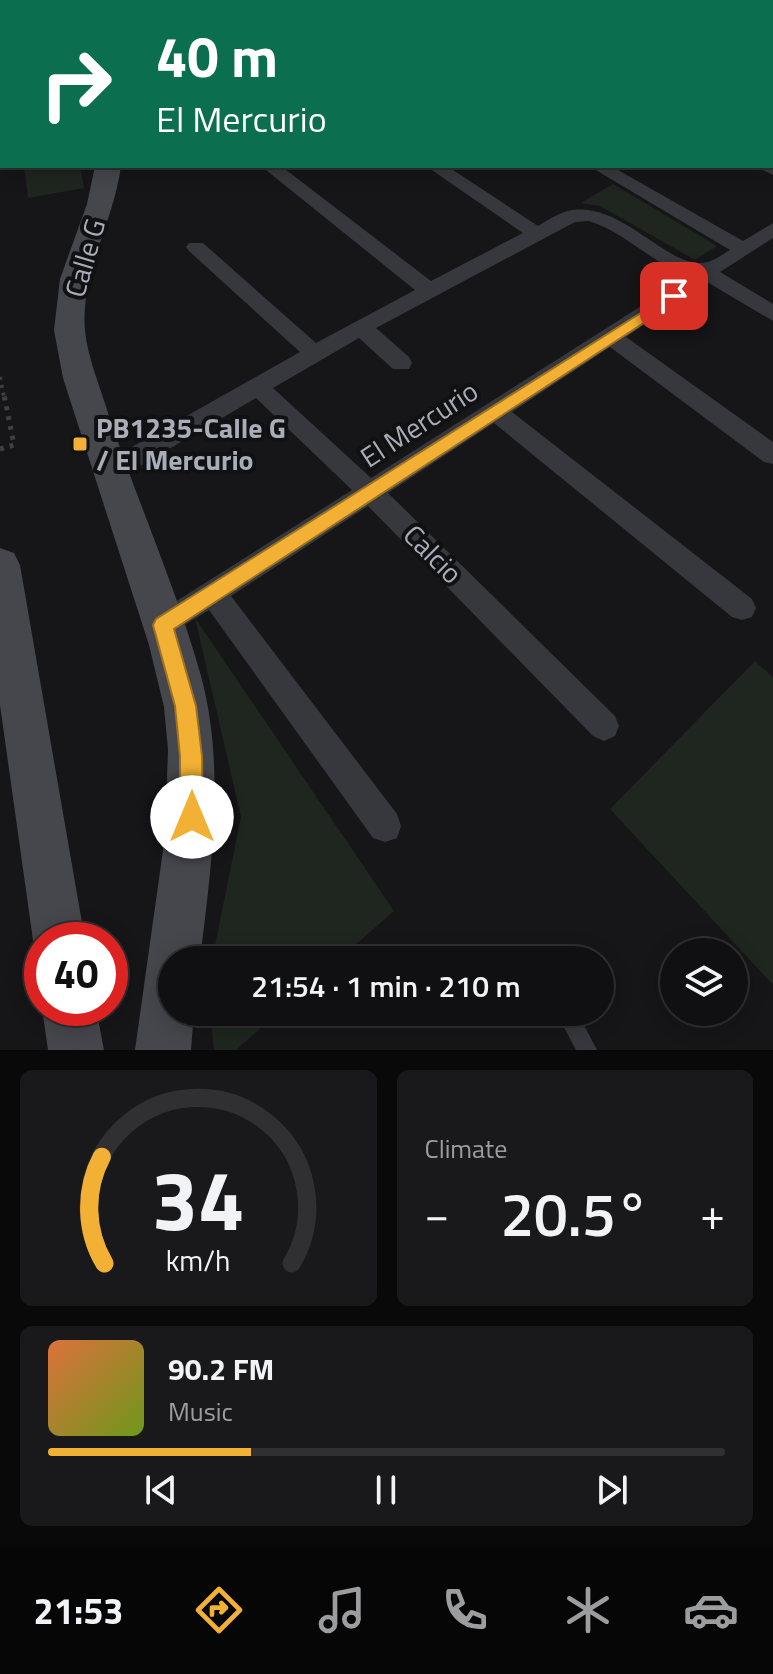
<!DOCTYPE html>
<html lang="en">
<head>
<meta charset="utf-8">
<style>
  :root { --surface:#101012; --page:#19191b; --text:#f1f3f6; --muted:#9c9d9f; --line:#303032; --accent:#f2b134 }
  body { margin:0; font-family:"Titillium Web",sans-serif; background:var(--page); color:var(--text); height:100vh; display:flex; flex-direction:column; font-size:30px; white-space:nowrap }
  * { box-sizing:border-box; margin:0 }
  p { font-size:26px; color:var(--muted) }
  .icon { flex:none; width:44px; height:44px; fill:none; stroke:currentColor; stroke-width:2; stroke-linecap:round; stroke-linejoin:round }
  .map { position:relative; height:1050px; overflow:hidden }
  .side { display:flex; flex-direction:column; gap:20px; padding:20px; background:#09090a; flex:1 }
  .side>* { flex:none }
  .guide { position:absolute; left:0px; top:0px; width:774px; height:168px; box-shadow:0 4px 20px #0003,0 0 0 2px var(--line); background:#0b6e4f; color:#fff; overflow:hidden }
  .controls { position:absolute; left:660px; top:938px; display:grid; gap:16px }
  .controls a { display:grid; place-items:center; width:88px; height:88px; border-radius:50%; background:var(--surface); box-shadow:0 4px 20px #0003,0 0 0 2px var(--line); font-size:40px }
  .speed { position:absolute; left:24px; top:922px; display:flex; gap:16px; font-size:40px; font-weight:700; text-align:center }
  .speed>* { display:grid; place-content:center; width:104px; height:104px; border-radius:50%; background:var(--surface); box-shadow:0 4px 20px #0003,0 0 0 2px var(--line); line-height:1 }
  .speed .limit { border:12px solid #d22; background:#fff; color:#111 }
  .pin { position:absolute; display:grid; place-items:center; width:68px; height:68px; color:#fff; margin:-34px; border-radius:16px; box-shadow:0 4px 12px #0006 }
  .me { position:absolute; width:88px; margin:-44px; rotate:0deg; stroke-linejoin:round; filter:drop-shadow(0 0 6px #0008) }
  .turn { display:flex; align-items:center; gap:28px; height:168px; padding:0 24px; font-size:36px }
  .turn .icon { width:104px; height:104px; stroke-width:2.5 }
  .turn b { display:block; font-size:56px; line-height:68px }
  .big { font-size:60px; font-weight:600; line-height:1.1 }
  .side .card { flex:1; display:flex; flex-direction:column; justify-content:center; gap:12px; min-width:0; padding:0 28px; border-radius:12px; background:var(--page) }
  .side .dial { align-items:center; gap:0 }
  .dial svg { height:208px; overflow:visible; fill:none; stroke:var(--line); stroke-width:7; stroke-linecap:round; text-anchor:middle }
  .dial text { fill:var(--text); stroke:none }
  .song { display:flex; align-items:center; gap:24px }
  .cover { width:96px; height:96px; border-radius:12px; background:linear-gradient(135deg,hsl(20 70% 55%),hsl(80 70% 35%)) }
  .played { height:8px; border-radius:4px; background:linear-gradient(90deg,var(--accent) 30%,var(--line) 30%) }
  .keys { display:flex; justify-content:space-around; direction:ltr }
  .heat { display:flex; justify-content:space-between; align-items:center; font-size:44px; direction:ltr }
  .side .tiles { flex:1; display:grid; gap:20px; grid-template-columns:1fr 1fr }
  .card:last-child { grid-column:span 2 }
  .trip { position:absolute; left:158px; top:946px; width:456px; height:80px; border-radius:40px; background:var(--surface); box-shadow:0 4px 20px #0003,0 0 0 2px var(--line); font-weight:600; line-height:80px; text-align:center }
  .dock { display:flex; height:128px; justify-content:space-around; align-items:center; background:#060607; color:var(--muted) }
  .dock .icon { width:56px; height:56px }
  .dock .active { color:var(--accent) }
  .dock b { font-size:36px; color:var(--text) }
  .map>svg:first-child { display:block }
  .green { fill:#1e261f }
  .building { fill:#525359; stroke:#5f6168; stroke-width:2 }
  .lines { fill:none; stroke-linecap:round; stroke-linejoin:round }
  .path-far1 { stroke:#3d3f44; stroke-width:4; stroke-dasharray:3 5; stroke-linecap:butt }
  .path { stroke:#3d3f44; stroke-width:5; stroke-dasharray:4 6; stroke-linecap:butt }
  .lane { fill:#37383d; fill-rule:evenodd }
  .street { fill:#37383d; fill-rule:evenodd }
  .secondary { fill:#45474d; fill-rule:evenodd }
  .route { fill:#f2b134; stroke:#9d7322; stroke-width:2 }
  .poi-dot { fill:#f2b134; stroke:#111113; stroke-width:3 }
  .labels { text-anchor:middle; stroke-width:8; stroke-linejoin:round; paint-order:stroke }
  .street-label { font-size:28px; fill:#a8adb8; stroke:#111113 }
  .poi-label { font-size:28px; font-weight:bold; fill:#a8adb8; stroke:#111113; text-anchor:start }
</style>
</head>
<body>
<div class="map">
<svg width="773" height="1050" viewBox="0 0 773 1050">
  <rect width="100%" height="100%" fill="#161618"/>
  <!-- green -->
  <path class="green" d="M 24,166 L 80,166 L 84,188 L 28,198 Z
    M 613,184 L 717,246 L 695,260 L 600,206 L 581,203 Z
    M 195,618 L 394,911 L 338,960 L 212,960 L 241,817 Z
    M 755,661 L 773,677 L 773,985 L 610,809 Z
    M 210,1012 L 279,1012 L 236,1050 L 214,1050 Z"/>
  <!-- building -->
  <path class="building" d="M 99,0 L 218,0 L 220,2 L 100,2 Z"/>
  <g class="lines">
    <!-- path-far1 -->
    <path class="path-far1" d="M 0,377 L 4,397"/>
    <!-- path -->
    <path class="path" d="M 0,449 L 14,445 L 4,395"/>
    <!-- lane -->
    <path class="lane" d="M 235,0 L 243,0 L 245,2 L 237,2 Z
      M 556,1012 L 577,1012 L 597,1050 L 576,1050 Z"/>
    <!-- street -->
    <path class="street" d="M 396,0 L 414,0 L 395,2 Z
      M 433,0 L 450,0 L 451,2 L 434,2 Z
      M 600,0 L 616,0 L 617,2 L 601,2 Z
      M 772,29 L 773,29 L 773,37 L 772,37 Z
      M 772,99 L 773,99 L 773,109 L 772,109 Z
      M 772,118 L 773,118 L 773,129 L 772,129 Z
      M 773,163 L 773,175 L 755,166 L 772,166 Z
      M 261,166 L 281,166 L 431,281 L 523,233 L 426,166 L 447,166 L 538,226 C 548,220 560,212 572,210 C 626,203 669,272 708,262 C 715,260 723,254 730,250 L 589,166 L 611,166 L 743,241 L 773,223 L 773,238 L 720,272 L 773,304 L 773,321 L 707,282 L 626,337 L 773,442 L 773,464 L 764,462 L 610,347 L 512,412 L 752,599 L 756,608 L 752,617 L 742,620 L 732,617 L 494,423 L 388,493 L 615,716 L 619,726 L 615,736 L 604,741 L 593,736 L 368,506 L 231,596 L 397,814 L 401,826 L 397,838 L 385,842 L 373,838 L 209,610 L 163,638 L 153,634 L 149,625 L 153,616 L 352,490 L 256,398 L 118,479 L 109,482 L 100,479 L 97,472 L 100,465 L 300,352 L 189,251 L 186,247 L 189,243 L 203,243 L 316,343 L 415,290 ZM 589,221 C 626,232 652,265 690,275 L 371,478 L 273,388 L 359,338 L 393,369 L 409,369 L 412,363 L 409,357 L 376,328 L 575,222 Z"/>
    <!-- secondary -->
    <path class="secondary" d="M 45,0 L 65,0 L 66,2 L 46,2 Z
      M 95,166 L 121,166 C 114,221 80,274 85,331 C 88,359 100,386 108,413 C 137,501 176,587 201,676 C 226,769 211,867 200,960 L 172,960 L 172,1012 L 194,1012 L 191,1050 L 135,1050 L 165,836 L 168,750 L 164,707 L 149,645 L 63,378 L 54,330 L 60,279 L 87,204 Z
      M 0,548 L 14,553 L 20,565 L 85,940 L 42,940 L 42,959 L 33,940 L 0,705 Z
      M 42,1008 L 96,1008 L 104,1050 L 48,1050 Z"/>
  </g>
  <!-- route -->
  <path class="route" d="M 674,292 L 679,293 L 679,300 L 174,629 L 196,706 L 202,756 L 203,817 L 200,825 L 192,829 L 184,825 L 180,817 L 180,756 L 175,706 L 153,625 L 156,619 Z"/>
  <!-- markers -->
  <rect class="poi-dot" x="72" y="436" width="16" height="16" rx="4"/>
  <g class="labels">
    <!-- street labels -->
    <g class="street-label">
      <text transform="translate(85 258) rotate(-74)" y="10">Calle G</text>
      <text transform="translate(419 424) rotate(-33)" y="10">El Mercurio</text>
      <text transform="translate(433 554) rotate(45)" y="10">Calcio</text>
    </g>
    <!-- poi labels -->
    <g class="poi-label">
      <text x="96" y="438">PB1235-Calle G<tspan x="96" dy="32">/ El Mercurio</tspan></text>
    </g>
  </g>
</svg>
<div class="controls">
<a><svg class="icon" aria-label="layers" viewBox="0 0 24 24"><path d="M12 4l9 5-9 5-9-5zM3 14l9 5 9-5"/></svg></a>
</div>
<div class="speed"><div class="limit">40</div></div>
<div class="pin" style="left:674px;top:296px;background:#d93025"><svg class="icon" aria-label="arrive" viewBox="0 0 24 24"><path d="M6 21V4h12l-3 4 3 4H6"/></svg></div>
<svg class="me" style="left:192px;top:817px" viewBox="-20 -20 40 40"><circle r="19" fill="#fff"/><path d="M0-13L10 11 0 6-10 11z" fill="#f2b134"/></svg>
<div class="trip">21:54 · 1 min · 210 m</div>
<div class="guide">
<div class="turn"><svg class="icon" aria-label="right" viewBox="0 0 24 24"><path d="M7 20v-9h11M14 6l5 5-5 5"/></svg><div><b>40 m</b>El Mercurio</div></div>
</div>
</div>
<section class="side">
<div class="tiles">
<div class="card dial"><svg viewBox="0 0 100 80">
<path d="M14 69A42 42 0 1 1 86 69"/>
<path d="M14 69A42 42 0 0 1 13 28" stroke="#f2b134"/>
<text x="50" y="56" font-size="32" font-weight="700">34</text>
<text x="50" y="72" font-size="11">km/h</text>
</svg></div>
<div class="card"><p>Climate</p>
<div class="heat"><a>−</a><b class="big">20.5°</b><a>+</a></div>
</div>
<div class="card">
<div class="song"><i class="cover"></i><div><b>90.2 FM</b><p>Music</p></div></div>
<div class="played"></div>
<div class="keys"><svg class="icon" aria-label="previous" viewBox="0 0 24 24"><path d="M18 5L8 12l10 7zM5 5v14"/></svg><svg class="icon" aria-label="pause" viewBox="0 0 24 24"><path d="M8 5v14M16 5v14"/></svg><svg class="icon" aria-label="next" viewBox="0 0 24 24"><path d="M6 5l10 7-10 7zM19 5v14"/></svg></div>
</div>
</div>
</section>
<nav class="dock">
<b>21:53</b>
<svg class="icon active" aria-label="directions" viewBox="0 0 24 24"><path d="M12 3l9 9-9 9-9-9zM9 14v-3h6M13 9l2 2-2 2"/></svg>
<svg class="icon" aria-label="music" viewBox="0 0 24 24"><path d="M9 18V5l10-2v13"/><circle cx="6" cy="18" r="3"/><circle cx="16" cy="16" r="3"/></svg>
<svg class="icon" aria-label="phone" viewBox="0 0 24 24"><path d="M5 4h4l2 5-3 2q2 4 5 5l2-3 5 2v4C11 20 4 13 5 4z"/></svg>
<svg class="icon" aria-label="climate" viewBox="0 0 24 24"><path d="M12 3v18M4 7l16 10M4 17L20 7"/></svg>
<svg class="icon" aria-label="car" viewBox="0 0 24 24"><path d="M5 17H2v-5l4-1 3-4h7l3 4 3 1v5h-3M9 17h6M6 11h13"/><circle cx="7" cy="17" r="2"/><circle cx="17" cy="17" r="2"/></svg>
</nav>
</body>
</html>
